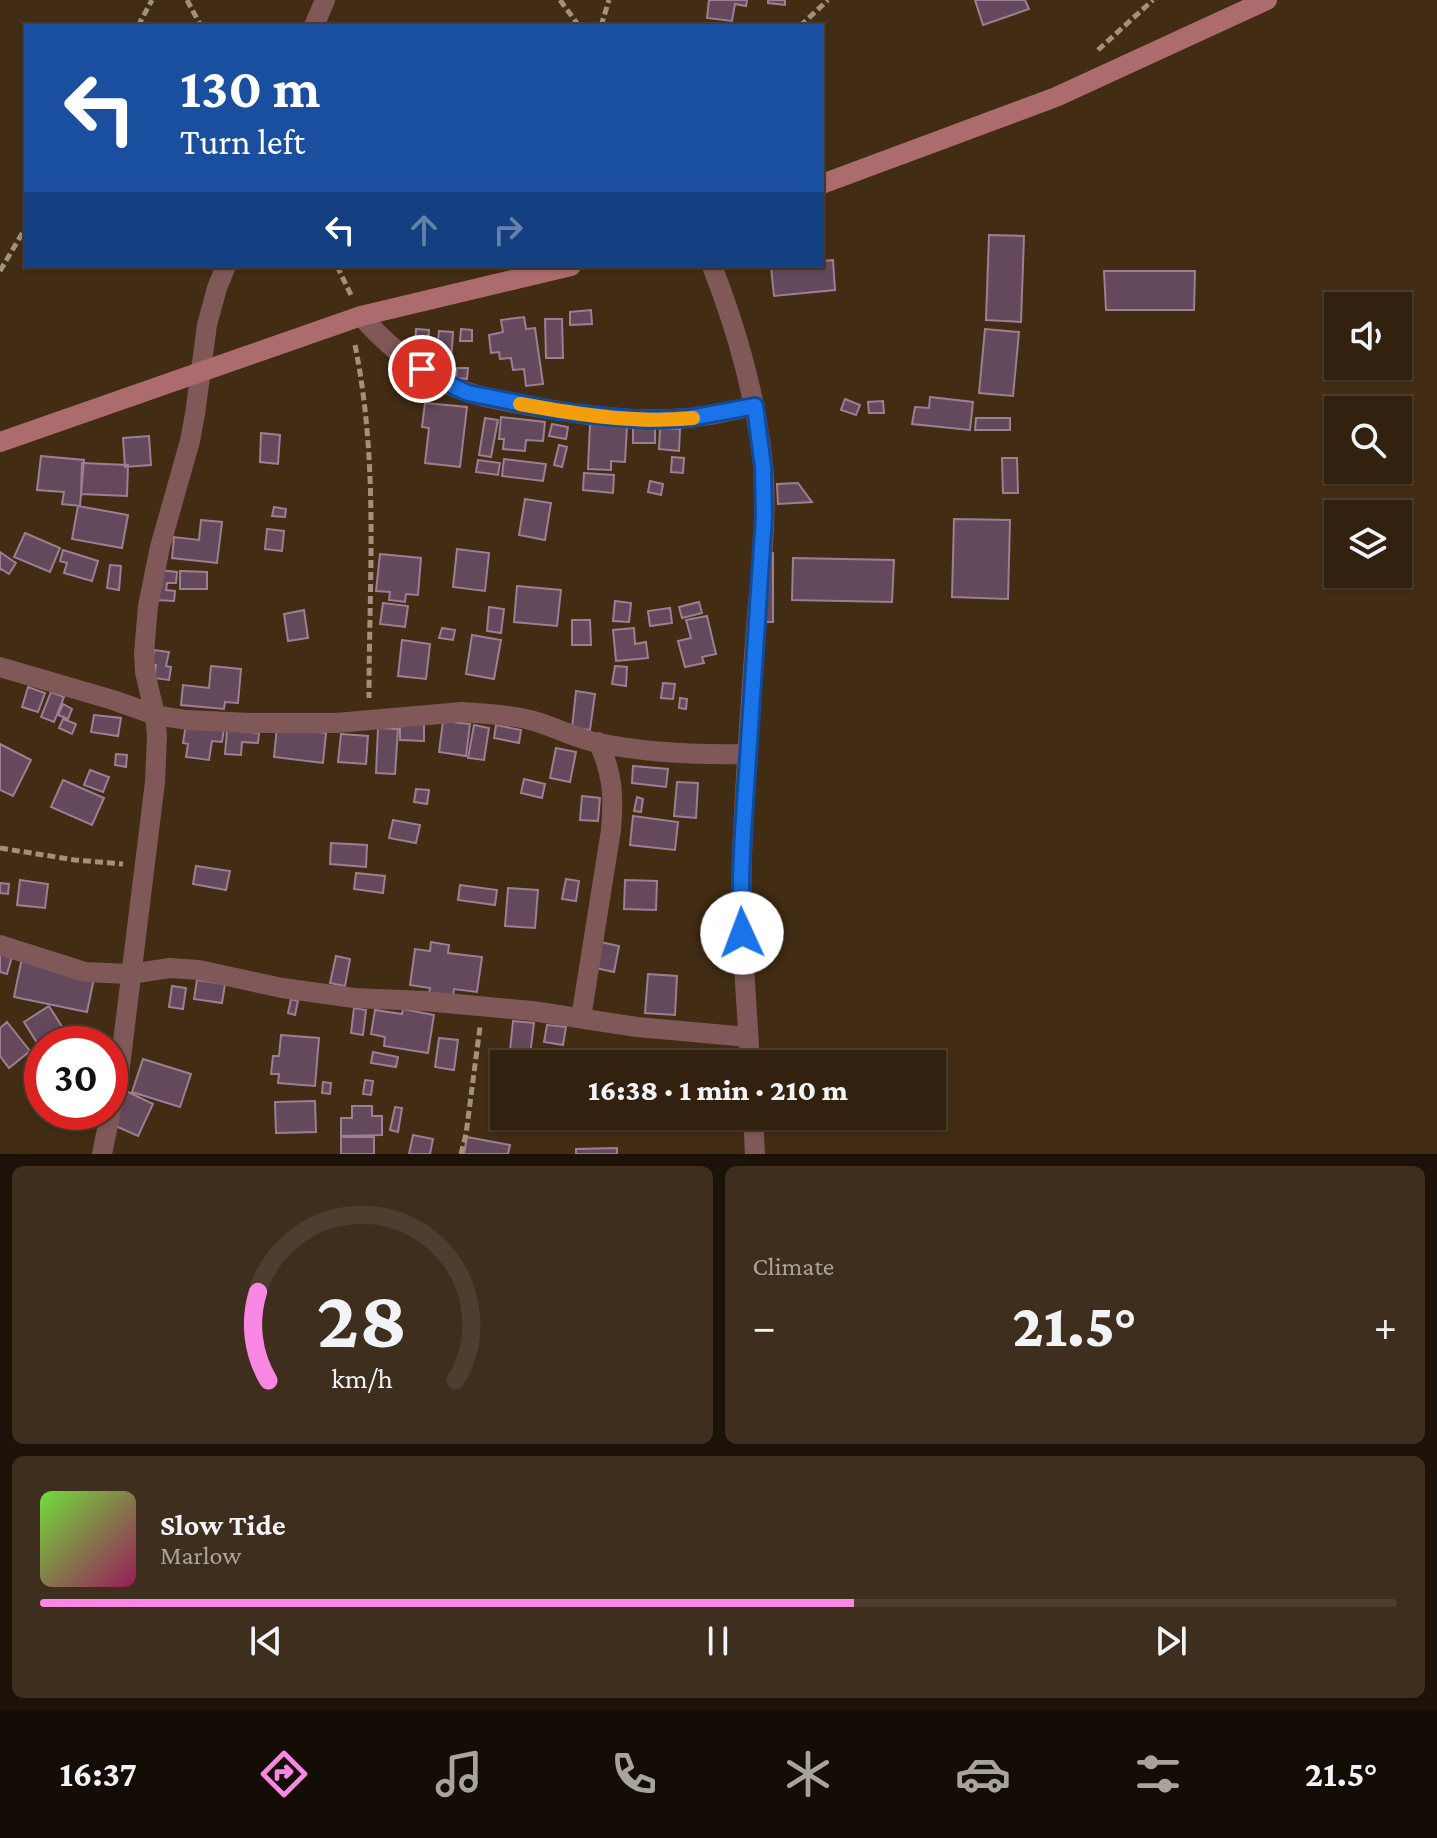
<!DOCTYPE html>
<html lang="en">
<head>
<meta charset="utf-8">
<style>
  :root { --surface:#32210f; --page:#3d2e1d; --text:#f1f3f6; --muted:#a8a39e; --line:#4d3e2f; --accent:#fb87e5 }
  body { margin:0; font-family:"Crimson Pro",serif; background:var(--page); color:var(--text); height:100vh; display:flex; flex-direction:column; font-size:30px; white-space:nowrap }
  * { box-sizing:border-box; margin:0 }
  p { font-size:26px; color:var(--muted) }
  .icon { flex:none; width:44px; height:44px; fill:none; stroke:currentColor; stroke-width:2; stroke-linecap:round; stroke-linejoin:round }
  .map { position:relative; height:1154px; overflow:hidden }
  .details { display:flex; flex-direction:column; gap:12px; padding:12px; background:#1c1208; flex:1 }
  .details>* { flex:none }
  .hud { position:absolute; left:24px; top:24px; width:800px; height:244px; border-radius:0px; box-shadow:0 2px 6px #0004,0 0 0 2px var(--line); background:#1a4fa0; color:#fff; overflow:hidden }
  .fabs { position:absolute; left:1324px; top:292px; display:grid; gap:16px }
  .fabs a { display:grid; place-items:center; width:88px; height:88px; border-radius:0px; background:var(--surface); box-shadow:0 2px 6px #0004,0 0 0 2px var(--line); font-size:40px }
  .speed { position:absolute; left:24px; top:1026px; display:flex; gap:16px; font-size:40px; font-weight:700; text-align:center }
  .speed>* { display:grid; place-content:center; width:104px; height:104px; border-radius:50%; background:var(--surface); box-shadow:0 2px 6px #0004,0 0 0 2px var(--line); line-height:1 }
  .speed .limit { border:12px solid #d22; background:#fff; color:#111 }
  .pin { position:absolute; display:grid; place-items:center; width:68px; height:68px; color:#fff; margin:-34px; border:4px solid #fff; border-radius:50%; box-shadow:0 2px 8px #0007 }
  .me { position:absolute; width:88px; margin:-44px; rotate:358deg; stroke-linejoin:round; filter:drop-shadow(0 0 6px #0008) }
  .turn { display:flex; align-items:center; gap:28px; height:168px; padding:0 24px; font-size:36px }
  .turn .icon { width:104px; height:104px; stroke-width:2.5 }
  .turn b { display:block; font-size:56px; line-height:68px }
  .lanes { display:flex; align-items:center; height:76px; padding:0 24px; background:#0003; justify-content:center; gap:40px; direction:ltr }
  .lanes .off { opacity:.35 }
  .big { font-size:60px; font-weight:800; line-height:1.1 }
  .details .tile { flex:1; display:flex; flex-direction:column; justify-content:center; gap:12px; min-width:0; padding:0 28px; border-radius:12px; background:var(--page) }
  .details .dial { align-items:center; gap:0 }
  .dial svg { height:208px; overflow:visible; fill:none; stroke:var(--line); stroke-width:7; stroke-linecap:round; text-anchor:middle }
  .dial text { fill:var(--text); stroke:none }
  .song { display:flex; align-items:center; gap:24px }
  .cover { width:96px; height:96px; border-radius:12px; background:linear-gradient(135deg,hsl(100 70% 55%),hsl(330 70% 35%)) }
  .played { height:8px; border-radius:4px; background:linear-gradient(90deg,var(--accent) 60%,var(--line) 60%) }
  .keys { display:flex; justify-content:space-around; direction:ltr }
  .heat { display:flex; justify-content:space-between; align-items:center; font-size:44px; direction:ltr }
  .details .tiles { flex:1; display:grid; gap:12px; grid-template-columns:1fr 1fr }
  .tile:last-child { grid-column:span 2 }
  .trip { position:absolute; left:490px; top:1050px; width:456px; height:80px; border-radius:0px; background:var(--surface); box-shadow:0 2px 6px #0004,0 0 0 2px var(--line); font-weight:800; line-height:80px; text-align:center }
  .dock { display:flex; height:128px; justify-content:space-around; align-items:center; background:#140d06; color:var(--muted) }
  .dock .icon { width:56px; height:56px }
  .dock .active { color:var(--accent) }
  .dock b { font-size:36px; color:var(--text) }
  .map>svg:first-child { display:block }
  .building { fill:#64485b; stroke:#9d7e93; stroke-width:2 }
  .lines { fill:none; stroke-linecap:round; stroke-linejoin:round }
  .path { stroke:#a2907d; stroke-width:5; stroke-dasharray:8 4; stroke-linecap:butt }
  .street { stroke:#805858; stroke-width:20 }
  .secondary { stroke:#ac6c6d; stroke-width:20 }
  .route-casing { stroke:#114b97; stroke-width:20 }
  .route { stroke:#1a73e8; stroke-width:14 }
  .slow { stroke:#f59e0b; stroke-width:14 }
</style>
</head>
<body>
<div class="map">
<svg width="1437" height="1154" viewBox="0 0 1437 1154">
  <rect width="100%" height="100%" fill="#422c14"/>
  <!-- building -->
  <path class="building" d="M 709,0 L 747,0 L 746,6 L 735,4 L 732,21 L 707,18 Z
    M 768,0 L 785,0 L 785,5 L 768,3 Z
    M 975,0 L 1025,0 L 1029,9 L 983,25 Z
    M 989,235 L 1024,236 L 1021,322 L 986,320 Z
    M 833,260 L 835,290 L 774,296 L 771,267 L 822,266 L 822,261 Z
    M 1104,271 L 1195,271 L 1194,310 L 1106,310 Z
    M 591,310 L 592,324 L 570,325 L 570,312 Z
    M 524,317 L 526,329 L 535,328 L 543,384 L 526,386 L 524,369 L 513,370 L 511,358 L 500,359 L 499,352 L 491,353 L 489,335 L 503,332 L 501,320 Z
    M 545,319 L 562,319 L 563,358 L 546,358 Z
    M 416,329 L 429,330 L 428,340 L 438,340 L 439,331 L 453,332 L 451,362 L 414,360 Z
    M 461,329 L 472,330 L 472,341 L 460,341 Z
    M 985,329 L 1019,332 L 1013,396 L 979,393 Z
    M 457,368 L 468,368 L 467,379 L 456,378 Z
    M 930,397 L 973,402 L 970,430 L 912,424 L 915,407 L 929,408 Z
    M 845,399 L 860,405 L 856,415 L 841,410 Z
    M 883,401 L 884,413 L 869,413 L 868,402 Z
    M 425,403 L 467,407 L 460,467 L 425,463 L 429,428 L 422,427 Z
    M 501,417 L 545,422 L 543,441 L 526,440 L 525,451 L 503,449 L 504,439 L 499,439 Z
    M 485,418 L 498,420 L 491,457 L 479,455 Z
    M 976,418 L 1010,418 L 1010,430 L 975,430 Z
    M 552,424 L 568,427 L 566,439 L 549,436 Z
    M 590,424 L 627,426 L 625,462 L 611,461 L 611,470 L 588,469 Z
    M 633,426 L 655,427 L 655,443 L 633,443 Z
    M 660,428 L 680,429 L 679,451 L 659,449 Z
    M 261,433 L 280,435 L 278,464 L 260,462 Z
    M 149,436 L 151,465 L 125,467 L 123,438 Z
    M 559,445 L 567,447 L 562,467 L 554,465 Z
    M 41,456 L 84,460 L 80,506 L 62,504 L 64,492 L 37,490 Z
    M 672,457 L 684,458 L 683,473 L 671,472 Z
    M 1002,458 L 1017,458 L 1018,493 L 1003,493 Z
    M 504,459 L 546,464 L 543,481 L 502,476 Z
    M 478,460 L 500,463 L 498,475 L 476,472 Z
    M 82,463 L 128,465 L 127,496 L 81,494 Z
    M 584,473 L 614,475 L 613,493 L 583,490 Z
    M 650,481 L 663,484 L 661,495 L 648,492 Z
    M 798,483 L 812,502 L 778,504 L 777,484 Z
    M 525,499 L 551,503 L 545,540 L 519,535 Z
    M 78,506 L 128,515 L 122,548 L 72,539 Z
    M 274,507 L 286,509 L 285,517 L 272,516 Z
    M 954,519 L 1010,520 L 1008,599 L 952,597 Z
    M 201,520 L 222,522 L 217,563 L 172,558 L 174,537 L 199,540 Z
    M 267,529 L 284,531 L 282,551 L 265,549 Z
    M 25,533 L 60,548 L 50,572 L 14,557 Z
    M 457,549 L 489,553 L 485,591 L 453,587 Z
    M 63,550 L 98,561 L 92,581 L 64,573 L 67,563 L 60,561 Z
    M 0,552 L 16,563 L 9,574 L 1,569 L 0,570 Z
    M 755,553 L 773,553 L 773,622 L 755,622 Z
    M 380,554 L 421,558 L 418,595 L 406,594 L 405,602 L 389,600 L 390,592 L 376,591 Z
    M 793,558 L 894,560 L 892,602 L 792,600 Z
    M 110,565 L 121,566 L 119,590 L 107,588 Z
    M 159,570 L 177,572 L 176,583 L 167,583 L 166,590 L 175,591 L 174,601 L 156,600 Z
    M 180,571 L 207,572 L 207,589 L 180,589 Z
    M 517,586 L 561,590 L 557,626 L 514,622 Z
    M 615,601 L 631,603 L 629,622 L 613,621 Z
    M 699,602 L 702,613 L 682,618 L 679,607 Z
    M 383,603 L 408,606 L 405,627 L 380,624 Z
    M 489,607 L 504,609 L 501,633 L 487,631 Z
    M 670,608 L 672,623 L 650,626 L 648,611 Z
    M 304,610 L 308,638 L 288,641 L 284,614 Z
    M 707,616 L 716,654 L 702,657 L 704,663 L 685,667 L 678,641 L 691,638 L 686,620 Z
    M 572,620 L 590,620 L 591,645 L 572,645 Z
    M 442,628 L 455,630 L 453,640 L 439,638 Z
    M 634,628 L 635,644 L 646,642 L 648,658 L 616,661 L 613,630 Z
    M 472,635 L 501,640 L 494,679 L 466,674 Z
    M 402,640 L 430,644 L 426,679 L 398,676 Z
    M 154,650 L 169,652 L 166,666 L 171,667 L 169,680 L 154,678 L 156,665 L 152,665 Z
    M 211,666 L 241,669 L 238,703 L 225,702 L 224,709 L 181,705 L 183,685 L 209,688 Z
    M 615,666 L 627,667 L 626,686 L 612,684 Z
    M 663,683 L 675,684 L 673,699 L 661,698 Z
    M 28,687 L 45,693 L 38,712 L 22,707 Z
    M 576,691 L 595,694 L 590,730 L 572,728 Z
    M 51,692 L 64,697 L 54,722 L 41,717 Z
    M 680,698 L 687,699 L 686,709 L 679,708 Z
    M 63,704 L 72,709 L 68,719 L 58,715 Z
    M 94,715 L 121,718 L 118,736 L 91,732 Z
    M 63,719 L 76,724 L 72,734 L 59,728 Z
    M 443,721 L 470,724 L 466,756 L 439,752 Z
    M 400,722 L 424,723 L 424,741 L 400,740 Z
    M 186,724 L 224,729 L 222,742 L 212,741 L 209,760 L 186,757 L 188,744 L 183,743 Z
    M 474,725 L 489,728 L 484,760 L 468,758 Z
    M 496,725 L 521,730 L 519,743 L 494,738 Z
    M 277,727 L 326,733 L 323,763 L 274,757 Z
    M 378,728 L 398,729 L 395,774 L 376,773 Z
    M 227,730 L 259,733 L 258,743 L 242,742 L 241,755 L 225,754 Z
    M 341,734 L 368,736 L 366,764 L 338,762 Z
    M 0,744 L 31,760 L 13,796 L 0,790 Z
    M 556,748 L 576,752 L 570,782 L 550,778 Z
    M 116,754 L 127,755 L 126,767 L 115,765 Z
    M 633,766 L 668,769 L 666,787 L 632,783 Z
    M 90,770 L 109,777 L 103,792 L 84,785 Z
    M 524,779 L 545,784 L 542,798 L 521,793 Z
    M 63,780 L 104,798 L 92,825 L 51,807 Z
    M 677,782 L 698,783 L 696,818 L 674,816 Z
    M 416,789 L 429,790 L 427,804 L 414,802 Z
    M 582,796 L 600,798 L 598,821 L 580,820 Z
    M 637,797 L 643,799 L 641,812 L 634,811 Z
    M 633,816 L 678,822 L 675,850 L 630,845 Z
    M 393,820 L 420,825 L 416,843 L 389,838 Z
    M 331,843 L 367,845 L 366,867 L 330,864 Z
    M 196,866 L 230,871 L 226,890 L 193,884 Z
    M 356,873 L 385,876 L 383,893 L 354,889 Z
    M 566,879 L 579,881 L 576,901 L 562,899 Z
    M 20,880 L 48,884 L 45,908 L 17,905 Z
    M 625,880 L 657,881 L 656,910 L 624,909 Z
    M 0,883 L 9,884 L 8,894 L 0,893 Z
    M 460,885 L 497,890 L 495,905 L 458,900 Z
    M 508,888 L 538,890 L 535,928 L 505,926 Z
    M 431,942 L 449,945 L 448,953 L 482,957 L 477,992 L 454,989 L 453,996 L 429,993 L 430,988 L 410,985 L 415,949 L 430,951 Z
    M 600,942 L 619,946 L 614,972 L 595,968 Z
    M 0,948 L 13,953 L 7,974 L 0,972 Z
    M 23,953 L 96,969 L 87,1012 L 14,997 Z
    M 336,956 L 350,959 L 345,986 L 330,983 Z
    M 648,974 L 677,976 L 675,1015 L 645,1013 Z
    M 197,980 L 225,984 L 222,1003 L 194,999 Z
    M 172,986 L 186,988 L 183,1009 L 169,1007 Z
    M 291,999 L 298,1001 L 295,1015 L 288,1013 Z
    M 49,1006 L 66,1033 L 49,1044 L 42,1044 L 41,1049 L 24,1022 Z
    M 354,1008 L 366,1010 L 363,1035 L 351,1033 Z
    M 403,1009 L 434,1015 L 428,1053 L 384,1046 L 385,1037 L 371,1034 L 375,1010 L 402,1014 Z
    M 513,1021 L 534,1023 L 529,1063 L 509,1060 Z
    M 7,1022 L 30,1051 L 9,1068 L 0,1056 L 0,1028 Z
    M 547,1025 L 566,1027 L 563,1045 L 544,1042 Z
    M 281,1035 L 319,1038 L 315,1086 L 278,1083 L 279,1074 L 271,1074 L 273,1056 L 279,1056 Z
    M 439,1038 L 458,1040 L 454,1070 L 435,1067 Z
    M 373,1052 L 398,1057 L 396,1067 L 371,1063 Z
    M 143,1059 L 191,1074 L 180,1107 L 132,1092 Z
    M 365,1080 L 373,1081 L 371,1095 L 363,1094 Z
    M 323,1082 L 331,1083 L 330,1094 L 322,1093 Z
    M 126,1091 L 153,1104 L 138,1136 L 111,1124 Z
    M 315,1101 L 316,1132 L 276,1133 L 275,1102 Z
    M 352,1106 L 372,1106 L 372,1116 L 382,1116 L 382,1135 L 341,1136 L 341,1118 L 352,1118 Z
    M 395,1107 L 402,1108 L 398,1132 L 390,1130 Z
    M 413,1135 L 433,1139 L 430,1154 L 409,1154 Z
    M 341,1137 L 374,1137 L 374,1154 L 341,1154 Z
    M 467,1137 L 510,1145 L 508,1154 L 464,1154 Z
    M 617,1148 L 617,1154 L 576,1154 L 576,1149 Z"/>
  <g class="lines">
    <!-- path -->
    <path class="path" d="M 187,0 L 201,26
      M 560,0 L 579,26
      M 138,26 L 152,0
      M 601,26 L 609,0
      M 800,26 L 828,0
      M 1098,50 L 1153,0
      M 337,266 L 352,297
      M 0,271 L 26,227
      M 355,345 C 379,464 369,577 369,698
      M 0,848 L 75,860 L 123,864
      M 461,1154 L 466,1134 L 480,1027"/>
    <!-- street -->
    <path class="street" d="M 314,26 L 325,0
      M 712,266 C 737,330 756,397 763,465 C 768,519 760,575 756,628 C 751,697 746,765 743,834 C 738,911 746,987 750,1064
      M 361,316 C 384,342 411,365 442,381 C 469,396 500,400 530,406 C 582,415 636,423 688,418 C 711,416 733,410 755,406
      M 0,667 L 113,700 L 155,715 L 186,720 L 251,723 L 336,723 L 462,712 C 485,714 507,714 530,720 C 551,725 572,737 594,742 C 644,753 696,755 747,754
      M 0,945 L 85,972 L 130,974 L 170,968 L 199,970 L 282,988 L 354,998 L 425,1001 L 532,1011 L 637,1027 L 748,1037
      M 581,1018 L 611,830 C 614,797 613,773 598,742
      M 753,1116 L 755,1154
      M 102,1154 L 120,1066 L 155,782 L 157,736 L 155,715 L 145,672 L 144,653 L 148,606 L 160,547 L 190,441 L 195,414 L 207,325 L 217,288 L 226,266"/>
    <!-- secondary -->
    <path class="secondary" d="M 822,184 L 1056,97 L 1267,0
      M 0,442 L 361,316 L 571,266"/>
  </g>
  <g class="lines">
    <!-- route casing -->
    <g class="route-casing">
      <path id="route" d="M 422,369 L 442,381 L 468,393 L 558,411 L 610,417 L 649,420 L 690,418 L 755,406 L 763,467 L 764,516 L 743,833 L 741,876 L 742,933"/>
    </g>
    <!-- route -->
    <use href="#route" class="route"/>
    <!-- slow -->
    <path class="slow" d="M 520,404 C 576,414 635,424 693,418"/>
  </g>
</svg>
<div class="fabs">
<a><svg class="icon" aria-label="sound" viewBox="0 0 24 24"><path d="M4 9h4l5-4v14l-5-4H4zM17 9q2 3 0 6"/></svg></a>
<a><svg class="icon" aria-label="search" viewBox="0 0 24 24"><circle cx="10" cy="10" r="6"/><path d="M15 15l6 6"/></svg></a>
<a><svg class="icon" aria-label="layers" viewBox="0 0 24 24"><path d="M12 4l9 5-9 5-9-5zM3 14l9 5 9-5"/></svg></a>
</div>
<div class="speed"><div class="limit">30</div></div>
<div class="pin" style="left:422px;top:369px;background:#d93025"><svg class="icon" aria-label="arrive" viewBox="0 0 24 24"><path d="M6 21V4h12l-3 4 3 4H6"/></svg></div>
<svg class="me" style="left:742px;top:933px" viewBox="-20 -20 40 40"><circle r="19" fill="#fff"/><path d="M0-13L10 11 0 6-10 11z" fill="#1a73e8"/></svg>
<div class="trip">16:38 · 1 min · 210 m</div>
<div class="hud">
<div class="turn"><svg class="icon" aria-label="left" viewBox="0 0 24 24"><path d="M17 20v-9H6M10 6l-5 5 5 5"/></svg><div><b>130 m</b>Turn left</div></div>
<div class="lanes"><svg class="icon" aria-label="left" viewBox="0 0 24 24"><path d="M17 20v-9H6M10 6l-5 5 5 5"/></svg><svg class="icon off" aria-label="ahead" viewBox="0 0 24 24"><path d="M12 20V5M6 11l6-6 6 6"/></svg><svg class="icon off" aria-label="right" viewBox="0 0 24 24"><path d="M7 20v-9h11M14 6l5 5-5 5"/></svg></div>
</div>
</div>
<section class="details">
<div class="tiles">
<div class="tile dial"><svg viewBox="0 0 100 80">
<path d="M14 69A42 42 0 1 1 86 69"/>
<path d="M14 69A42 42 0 0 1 10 35" stroke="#fb87e5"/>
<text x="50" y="56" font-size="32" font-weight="700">28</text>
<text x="50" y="72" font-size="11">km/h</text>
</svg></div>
<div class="tile"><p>Climate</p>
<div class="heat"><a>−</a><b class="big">21.5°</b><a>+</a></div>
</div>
<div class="tile">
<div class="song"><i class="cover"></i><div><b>Slow Tide</b><p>Marlow</p></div></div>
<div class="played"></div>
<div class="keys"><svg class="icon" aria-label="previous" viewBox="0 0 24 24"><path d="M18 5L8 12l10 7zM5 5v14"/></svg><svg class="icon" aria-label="pause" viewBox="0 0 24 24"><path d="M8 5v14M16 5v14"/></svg><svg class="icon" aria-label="next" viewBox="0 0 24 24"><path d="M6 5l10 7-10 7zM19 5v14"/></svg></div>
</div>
</div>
</section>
<nav class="dock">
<b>16:37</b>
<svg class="icon active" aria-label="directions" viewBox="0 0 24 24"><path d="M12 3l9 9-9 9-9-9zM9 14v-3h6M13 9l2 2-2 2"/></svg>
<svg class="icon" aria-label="music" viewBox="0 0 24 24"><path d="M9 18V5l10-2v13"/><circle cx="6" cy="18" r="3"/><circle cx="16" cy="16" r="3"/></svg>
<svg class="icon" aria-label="phone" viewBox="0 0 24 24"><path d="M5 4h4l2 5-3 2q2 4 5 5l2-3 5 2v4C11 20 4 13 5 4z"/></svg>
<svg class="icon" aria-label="climate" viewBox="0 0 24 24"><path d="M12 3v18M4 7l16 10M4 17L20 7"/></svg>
<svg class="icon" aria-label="car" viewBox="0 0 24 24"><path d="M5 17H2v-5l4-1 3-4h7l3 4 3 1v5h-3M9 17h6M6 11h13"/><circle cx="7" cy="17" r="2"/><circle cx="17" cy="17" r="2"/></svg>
<svg class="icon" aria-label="filters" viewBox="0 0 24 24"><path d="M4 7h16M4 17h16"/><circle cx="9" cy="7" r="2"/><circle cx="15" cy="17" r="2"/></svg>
<b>21.5°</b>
</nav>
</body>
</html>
